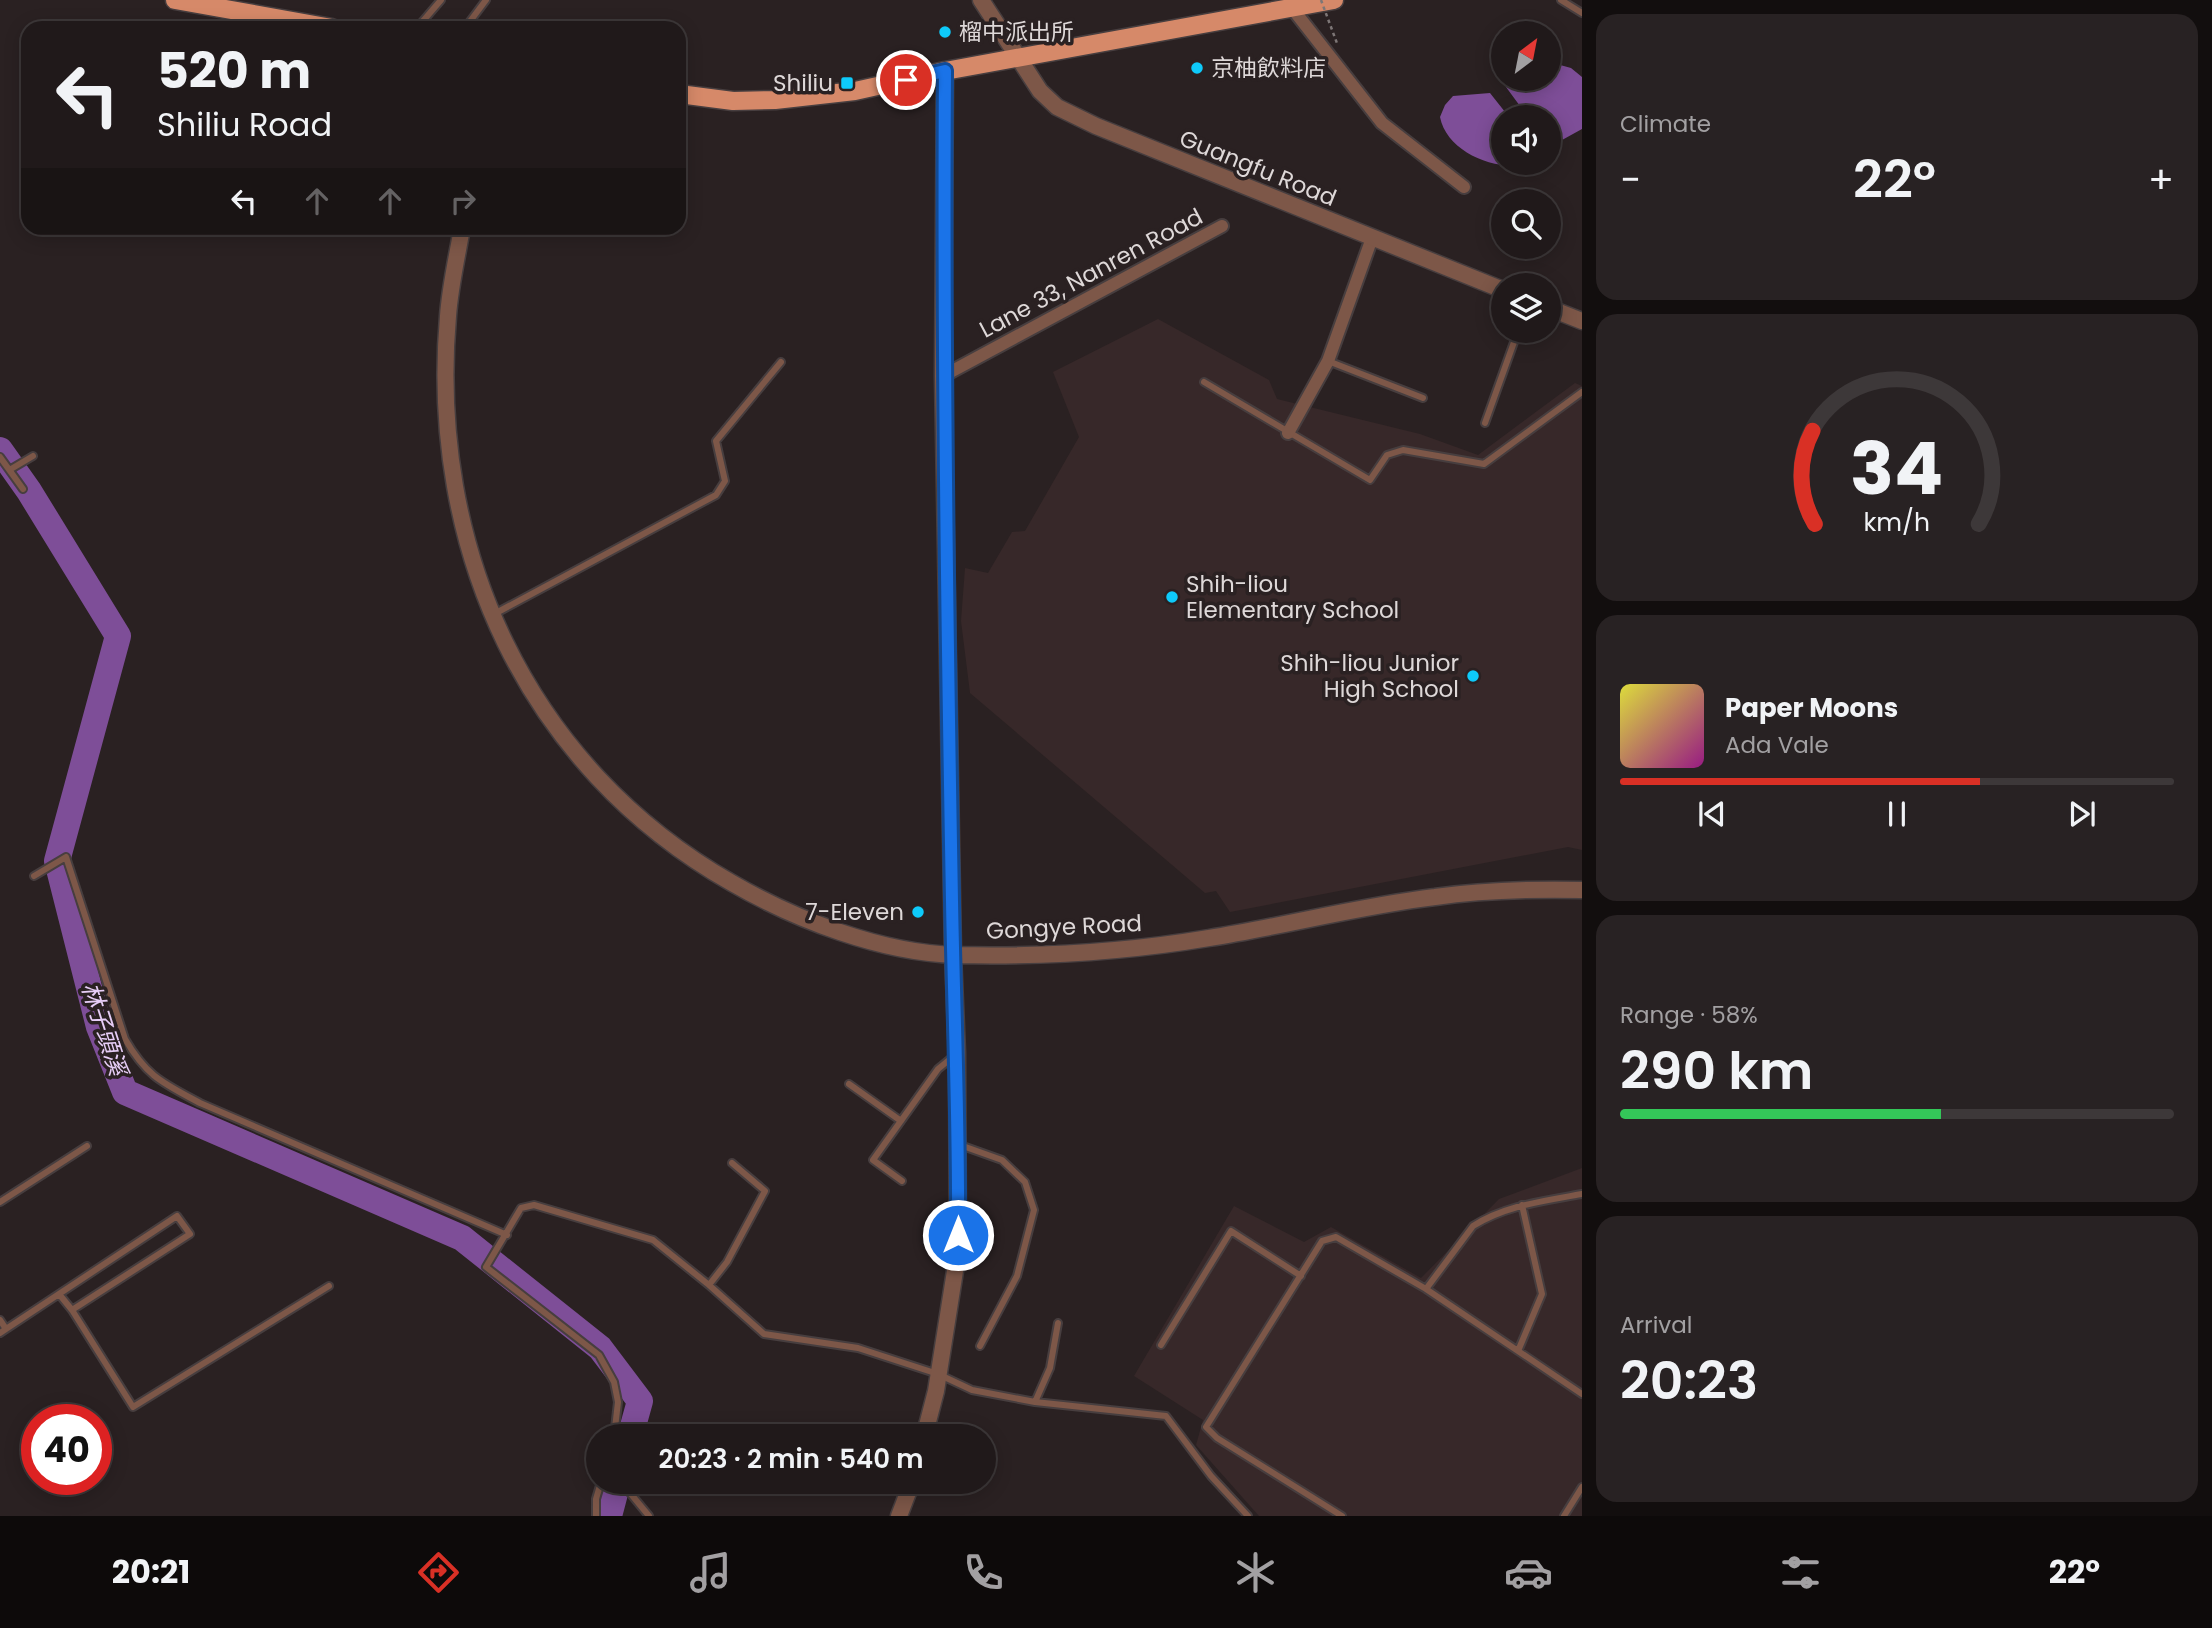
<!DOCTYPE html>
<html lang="en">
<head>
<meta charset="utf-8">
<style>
  :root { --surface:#20191a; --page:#282223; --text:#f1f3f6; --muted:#a2a0a2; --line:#3d3839; --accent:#d93025 }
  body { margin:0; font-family:Poppins,"Noto Sans TC",sans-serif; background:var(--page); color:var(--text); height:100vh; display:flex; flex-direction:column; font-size:26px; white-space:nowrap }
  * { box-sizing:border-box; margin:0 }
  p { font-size:23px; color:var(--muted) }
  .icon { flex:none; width:38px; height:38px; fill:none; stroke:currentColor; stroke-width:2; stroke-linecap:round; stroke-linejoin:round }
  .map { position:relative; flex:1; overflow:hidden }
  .details { display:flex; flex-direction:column; gap:14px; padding:14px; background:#120e0e; width:630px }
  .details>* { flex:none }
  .top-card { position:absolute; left:21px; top:21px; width:665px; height:214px; border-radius:21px; box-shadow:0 4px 18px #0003,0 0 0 2px var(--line); background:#20191a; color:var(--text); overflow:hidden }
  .needle { width:46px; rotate:32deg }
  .buttons { position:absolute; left:1491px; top:21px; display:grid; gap:14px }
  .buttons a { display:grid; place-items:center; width:70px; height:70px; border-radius:50%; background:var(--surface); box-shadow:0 4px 18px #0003,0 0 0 2px var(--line); font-size:35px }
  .speed { position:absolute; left:21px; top:1404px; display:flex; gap:14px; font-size:35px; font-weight:700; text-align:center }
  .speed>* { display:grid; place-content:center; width:91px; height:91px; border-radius:50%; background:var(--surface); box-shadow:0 4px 18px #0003,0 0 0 2px var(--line); line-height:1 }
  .speed .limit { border:10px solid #d22; background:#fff; color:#111 }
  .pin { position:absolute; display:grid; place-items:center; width:60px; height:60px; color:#fff; margin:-30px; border:4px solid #fff; border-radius:50%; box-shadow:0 2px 7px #0007 }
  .me { position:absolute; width:77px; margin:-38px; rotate:0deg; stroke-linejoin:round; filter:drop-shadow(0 0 5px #0008) }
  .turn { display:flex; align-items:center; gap:24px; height:147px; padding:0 21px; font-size:32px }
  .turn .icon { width:91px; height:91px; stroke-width:2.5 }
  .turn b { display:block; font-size:49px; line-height:60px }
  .lanes { display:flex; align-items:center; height:66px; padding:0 21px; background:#0003; justify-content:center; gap:35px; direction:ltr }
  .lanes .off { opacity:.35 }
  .big { font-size:52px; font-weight:600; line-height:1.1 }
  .details .card { flex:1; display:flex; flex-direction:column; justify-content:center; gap:10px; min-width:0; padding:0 24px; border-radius:21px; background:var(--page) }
  .details .dial { align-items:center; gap:0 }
  .dial svg { height:182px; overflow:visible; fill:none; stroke:var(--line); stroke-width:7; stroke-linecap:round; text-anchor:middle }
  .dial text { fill:var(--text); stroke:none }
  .song { display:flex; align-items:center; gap:21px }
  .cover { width:84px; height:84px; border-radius:10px; background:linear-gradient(135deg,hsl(60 70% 55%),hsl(310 70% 35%)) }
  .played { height:7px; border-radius:4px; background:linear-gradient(90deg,var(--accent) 65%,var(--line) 65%) }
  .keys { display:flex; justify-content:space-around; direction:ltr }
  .heat { display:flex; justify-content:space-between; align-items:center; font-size:38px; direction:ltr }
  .charge { height:10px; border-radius:5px; background:linear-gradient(90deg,#34c759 58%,var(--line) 0) }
  .trip { position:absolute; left:586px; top:1424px; width:410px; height:70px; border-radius:35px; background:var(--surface); box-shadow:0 4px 18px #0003,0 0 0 2px var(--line); font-weight:600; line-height:70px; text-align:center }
  .tabs { display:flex; height:112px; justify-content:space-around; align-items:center; background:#0d0a0a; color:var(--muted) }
  .tabs .icon { width:49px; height:49px }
  .tabs .current { color:var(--accent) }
  .tabs b { font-size:32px; color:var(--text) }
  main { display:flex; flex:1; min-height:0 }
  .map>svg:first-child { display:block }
  .built { fill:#372829 }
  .water { fill:#7e4e98 }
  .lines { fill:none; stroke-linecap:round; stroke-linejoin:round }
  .river { stroke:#7e4e98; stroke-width:26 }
  .service-casing { stroke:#473e3f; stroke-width:10 }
  .minor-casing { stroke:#473e3f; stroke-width:16 }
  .tertiary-casing { stroke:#473e3f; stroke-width:19 }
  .primary-casing { stroke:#473e3f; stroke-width:21 }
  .service { stroke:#7d5748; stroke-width:6 }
  .minor { stroke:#7d5748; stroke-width:12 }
  .tertiary { stroke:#7d5748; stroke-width:16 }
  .primary { stroke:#d68969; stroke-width:18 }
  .path-bridge { stroke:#7d7676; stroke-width:2.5; stroke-dasharray:3.5 3.5; stroke-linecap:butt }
  .route-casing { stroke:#114b97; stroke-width:18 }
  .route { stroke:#1a73e8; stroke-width:12 }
  .poi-dot { fill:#0ecafa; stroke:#2a2122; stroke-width:2.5 }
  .labels { text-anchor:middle; stroke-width:7; stroke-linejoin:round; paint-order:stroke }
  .poi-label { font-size:23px; fill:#ded8d8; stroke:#2a2122; text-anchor:start }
  .street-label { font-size:23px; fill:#ded8d8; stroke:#2a2122 }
  .water-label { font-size:24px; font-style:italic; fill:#e7cef7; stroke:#2a2122 }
</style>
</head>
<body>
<main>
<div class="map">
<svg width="1582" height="1516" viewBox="0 0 1582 1516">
  <rect width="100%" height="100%" fill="#2a2122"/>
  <!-- built -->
  <path class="built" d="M 1158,319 L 1269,380 L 1277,399 L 1420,434 L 1478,455 L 1575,383 L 1582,386 L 1582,850 L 1568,847 L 1230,912 L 1216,891 L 1205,893 L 970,693 L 961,621 L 965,568 L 988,573 L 1012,532 L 1025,531 L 1079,437 L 1053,372 Z
    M 1582,1168 L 1582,1516 L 1259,1516 L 1196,1445 L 1203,1420 L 1134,1376 L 1234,1206 L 1304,1242 L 1331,1227 L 1421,1278 L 1499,1199 Z"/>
  <!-- water -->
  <path class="water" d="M 1553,63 L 1571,68 L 1582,77 L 1582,129 L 1553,145 L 1549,142 L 1549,117 L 1528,117 L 1506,87 L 1516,79 L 1549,79 L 1549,64 Z
    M 1490,93 L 1509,117 L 1503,117 L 1503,163 L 1531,163 C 1498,173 1447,153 1440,117 L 1445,105 L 1453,96 Z"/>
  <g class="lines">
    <!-- river -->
    <path class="river" d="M 0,450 L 29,491 L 118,636 L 57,861 L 99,1027 L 125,1092 L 462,1238 L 600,1348 L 640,1401 L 630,1437
      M 609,1516 L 618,1482"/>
    <!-- service casing -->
    <g class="service-casing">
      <path id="service" d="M 1561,0 L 1582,13
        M 417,28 L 441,0
        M 465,28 L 486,0
        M 1328,361 L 1423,398
        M 1204,382 L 1370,480 L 1387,455 L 1403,450 L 1484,464 L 1582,392
        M 1485,423 L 1518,331
        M 0,457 L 23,489
        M 11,469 L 33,456
        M 496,613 L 716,495 L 725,481 L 716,441 L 781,362
        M 34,876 L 66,857 L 125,1039 C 147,1077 163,1083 200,1103 L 507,1235
        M 849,1084 L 901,1121
        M 960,1145 L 1002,1160 L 1025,1182 L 1034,1210 L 1017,1276 L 980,1346
        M 902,1181 L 873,1160 L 938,1069 L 954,1056
        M 0,1202 L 87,1146
        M 709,1285 L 727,1262 L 765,1191 L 732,1163
        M 1426,1289 L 1473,1226 C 1506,1205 1545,1201 1582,1194
        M 72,1310 L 133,1407 L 329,1286
        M 0,1320 L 6,1329
        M 0,1333 L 6,1329 L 177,1216 L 190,1234 L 72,1310 L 59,1294
        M 1161,1345 L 1231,1231 L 1301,1276
        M 1518,1351 L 1542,1294 L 1522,1205
        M 1035,1402 L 1050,1368 L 1058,1323
        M 614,1437 L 618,1402 L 614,1382 L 599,1355 L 486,1267 L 521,1208 L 534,1205 L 653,1240 L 709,1285 L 764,1334 L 858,1348 L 938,1374 L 972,1390 L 1035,1402 L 1166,1416 L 1211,1476 L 1248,1516
        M 621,1482 L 649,1516
        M 596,1516 L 596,1499 L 601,1482
        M 1342,1516 L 1217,1438 L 1206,1427 L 1322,1241 L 1336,1237 L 1426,1289 L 1582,1394
        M 1564,1516 L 1582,1487"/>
    </g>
    <!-- minor casing -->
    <g class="minor-casing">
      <path id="minor" d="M 1292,4 L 1292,8 L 1382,123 L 1464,187
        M 943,376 L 1222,226
        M 1288,433 L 1328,361 L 1372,238"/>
    </g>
    <!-- tertiary casing -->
    <g class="tertiary-casing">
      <path id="tertiary" d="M 981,0 L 1040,91 L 1057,107 L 1096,126 L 1503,290
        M 462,228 C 457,257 450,287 448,316 C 428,548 526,766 732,883 C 796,920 882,953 956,955 C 1040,957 1126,952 1209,938 C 1285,926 1359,906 1435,897 C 1484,890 1533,889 1582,890
        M 1549,308 L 1582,321
        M 924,1437 L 936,1391 L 958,1252 L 957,1053 L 953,955 L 943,376 L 945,71
        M 899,1516 L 912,1482"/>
    </g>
    <!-- primary casing -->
    <g class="primary-casing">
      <path id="primary" d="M 175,0 L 332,28
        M 679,94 L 733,101 L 775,100 L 855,91 L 945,71 L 1334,0"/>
    </g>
    <!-- service -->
    <use href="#service" class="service"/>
    <!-- minor -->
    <use href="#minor" class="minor"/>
    <!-- tertiary -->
    <use href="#tertiary" class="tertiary"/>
    <!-- primary -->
    <use href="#primary" class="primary"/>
    <!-- path-bridge -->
    <path class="path-bridge" d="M 1321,0 L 1338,46"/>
  </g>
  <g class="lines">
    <!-- route casing -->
    <g class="route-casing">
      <path id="route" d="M 906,80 L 945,71 C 943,348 947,624 952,901 C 954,1013 959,1123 958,1235"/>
    </g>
    <!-- route -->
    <use href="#route" class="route"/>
  </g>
  <!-- markers -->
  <g class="poi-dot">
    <circle cx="945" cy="32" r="7"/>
    <circle cx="1197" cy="68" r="7"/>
    <rect x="840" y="76" width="14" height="14" rx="3.5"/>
    <circle cx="1172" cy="597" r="7"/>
    <circle cx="1473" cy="676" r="7"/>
    <circle cx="918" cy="912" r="7"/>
  </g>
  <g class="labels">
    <!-- poi labels -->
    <g class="poi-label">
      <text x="959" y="40">榴中派出所</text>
      <text x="1211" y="76">京柚飲料店</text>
      <text x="833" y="91" text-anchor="end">Shiliu</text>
      <text x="1186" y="592">Shih-liou<tspan x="1186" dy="26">Elementary School</tspan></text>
      <text x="1459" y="671" text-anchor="end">Shih-liou Junior<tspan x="1459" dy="26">High School</tspan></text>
      <text x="904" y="920" text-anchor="end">7-Eleven</text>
    </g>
    <!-- street labels -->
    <g class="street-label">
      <text transform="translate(1258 168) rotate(22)" y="8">Guangfu Road</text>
      <text transform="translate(1091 273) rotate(-28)" y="8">Lane 33, Nanren Road</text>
      <text transform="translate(1064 927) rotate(-3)" y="8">Gongye Road</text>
    </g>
    <!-- water labels -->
    <g class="water-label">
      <text transform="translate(104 1029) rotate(72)" y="8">林子頭溪</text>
    </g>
  </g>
</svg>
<div class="buttons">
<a><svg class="needle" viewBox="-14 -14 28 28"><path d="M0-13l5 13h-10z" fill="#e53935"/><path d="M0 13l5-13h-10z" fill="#a2a0a2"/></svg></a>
<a><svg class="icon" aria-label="sound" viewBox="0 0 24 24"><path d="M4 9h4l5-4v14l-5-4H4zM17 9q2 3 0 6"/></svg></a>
<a><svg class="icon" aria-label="search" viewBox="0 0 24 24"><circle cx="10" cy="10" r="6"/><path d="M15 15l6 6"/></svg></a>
<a><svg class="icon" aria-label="layers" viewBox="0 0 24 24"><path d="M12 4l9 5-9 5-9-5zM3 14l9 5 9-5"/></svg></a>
</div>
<div class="speed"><div class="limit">40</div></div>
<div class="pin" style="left:906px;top:80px;background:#d93025"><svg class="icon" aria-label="arrive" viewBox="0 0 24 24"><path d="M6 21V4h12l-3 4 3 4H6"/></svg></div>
<svg class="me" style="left:958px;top:1235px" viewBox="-20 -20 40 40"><circle r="17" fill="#1a73e8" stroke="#fff" stroke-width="3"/><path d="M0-11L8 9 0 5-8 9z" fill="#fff"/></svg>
<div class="trip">20:23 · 2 min · 540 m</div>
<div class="top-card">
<div class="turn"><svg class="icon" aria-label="left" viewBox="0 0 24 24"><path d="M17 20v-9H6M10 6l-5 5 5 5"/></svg><div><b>520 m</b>Shiliu Road</div></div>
<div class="lanes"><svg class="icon" aria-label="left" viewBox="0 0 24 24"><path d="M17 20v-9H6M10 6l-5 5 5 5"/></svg><svg class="icon off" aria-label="ahead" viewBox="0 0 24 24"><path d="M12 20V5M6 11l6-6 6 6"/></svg><svg class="icon off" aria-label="ahead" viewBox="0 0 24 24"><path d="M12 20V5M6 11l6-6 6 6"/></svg><svg class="icon off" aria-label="right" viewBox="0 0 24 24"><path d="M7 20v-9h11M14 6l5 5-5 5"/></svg></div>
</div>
</div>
<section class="details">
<div class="card"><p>Climate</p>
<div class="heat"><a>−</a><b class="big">22°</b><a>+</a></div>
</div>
<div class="card dial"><svg viewBox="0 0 100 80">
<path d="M14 69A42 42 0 1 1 86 69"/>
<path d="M14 69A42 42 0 0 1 13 28" stroke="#d93025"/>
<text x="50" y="56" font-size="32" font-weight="700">34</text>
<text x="50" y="72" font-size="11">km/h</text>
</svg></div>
<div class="card">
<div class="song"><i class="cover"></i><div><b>Paper Moons</b><p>Ada Vale</p></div></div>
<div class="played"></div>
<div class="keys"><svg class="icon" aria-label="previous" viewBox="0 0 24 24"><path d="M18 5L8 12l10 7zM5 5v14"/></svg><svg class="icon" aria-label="pause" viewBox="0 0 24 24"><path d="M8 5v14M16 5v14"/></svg><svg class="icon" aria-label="next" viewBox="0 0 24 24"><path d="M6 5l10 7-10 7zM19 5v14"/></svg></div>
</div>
<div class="card"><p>Range · 58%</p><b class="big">290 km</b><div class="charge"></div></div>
<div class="card"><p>Arrival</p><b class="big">20:23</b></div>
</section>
</main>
<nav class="tabs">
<b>20:21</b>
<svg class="icon current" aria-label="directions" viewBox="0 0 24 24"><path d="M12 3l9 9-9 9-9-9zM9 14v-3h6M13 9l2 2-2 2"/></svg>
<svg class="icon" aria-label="music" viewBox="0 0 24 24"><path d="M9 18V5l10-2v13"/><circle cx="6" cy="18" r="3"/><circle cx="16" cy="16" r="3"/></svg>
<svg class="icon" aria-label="phone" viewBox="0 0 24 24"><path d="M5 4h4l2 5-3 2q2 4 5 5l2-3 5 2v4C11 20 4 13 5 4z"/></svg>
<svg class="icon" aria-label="climate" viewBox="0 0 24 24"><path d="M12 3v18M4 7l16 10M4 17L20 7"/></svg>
<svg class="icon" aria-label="car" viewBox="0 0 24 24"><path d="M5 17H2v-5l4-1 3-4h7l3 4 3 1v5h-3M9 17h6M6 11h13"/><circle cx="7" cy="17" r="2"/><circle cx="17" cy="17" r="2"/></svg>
<svg class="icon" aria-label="filters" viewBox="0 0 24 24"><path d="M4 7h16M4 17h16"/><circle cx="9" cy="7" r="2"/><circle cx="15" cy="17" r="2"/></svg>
<b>22°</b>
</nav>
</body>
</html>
